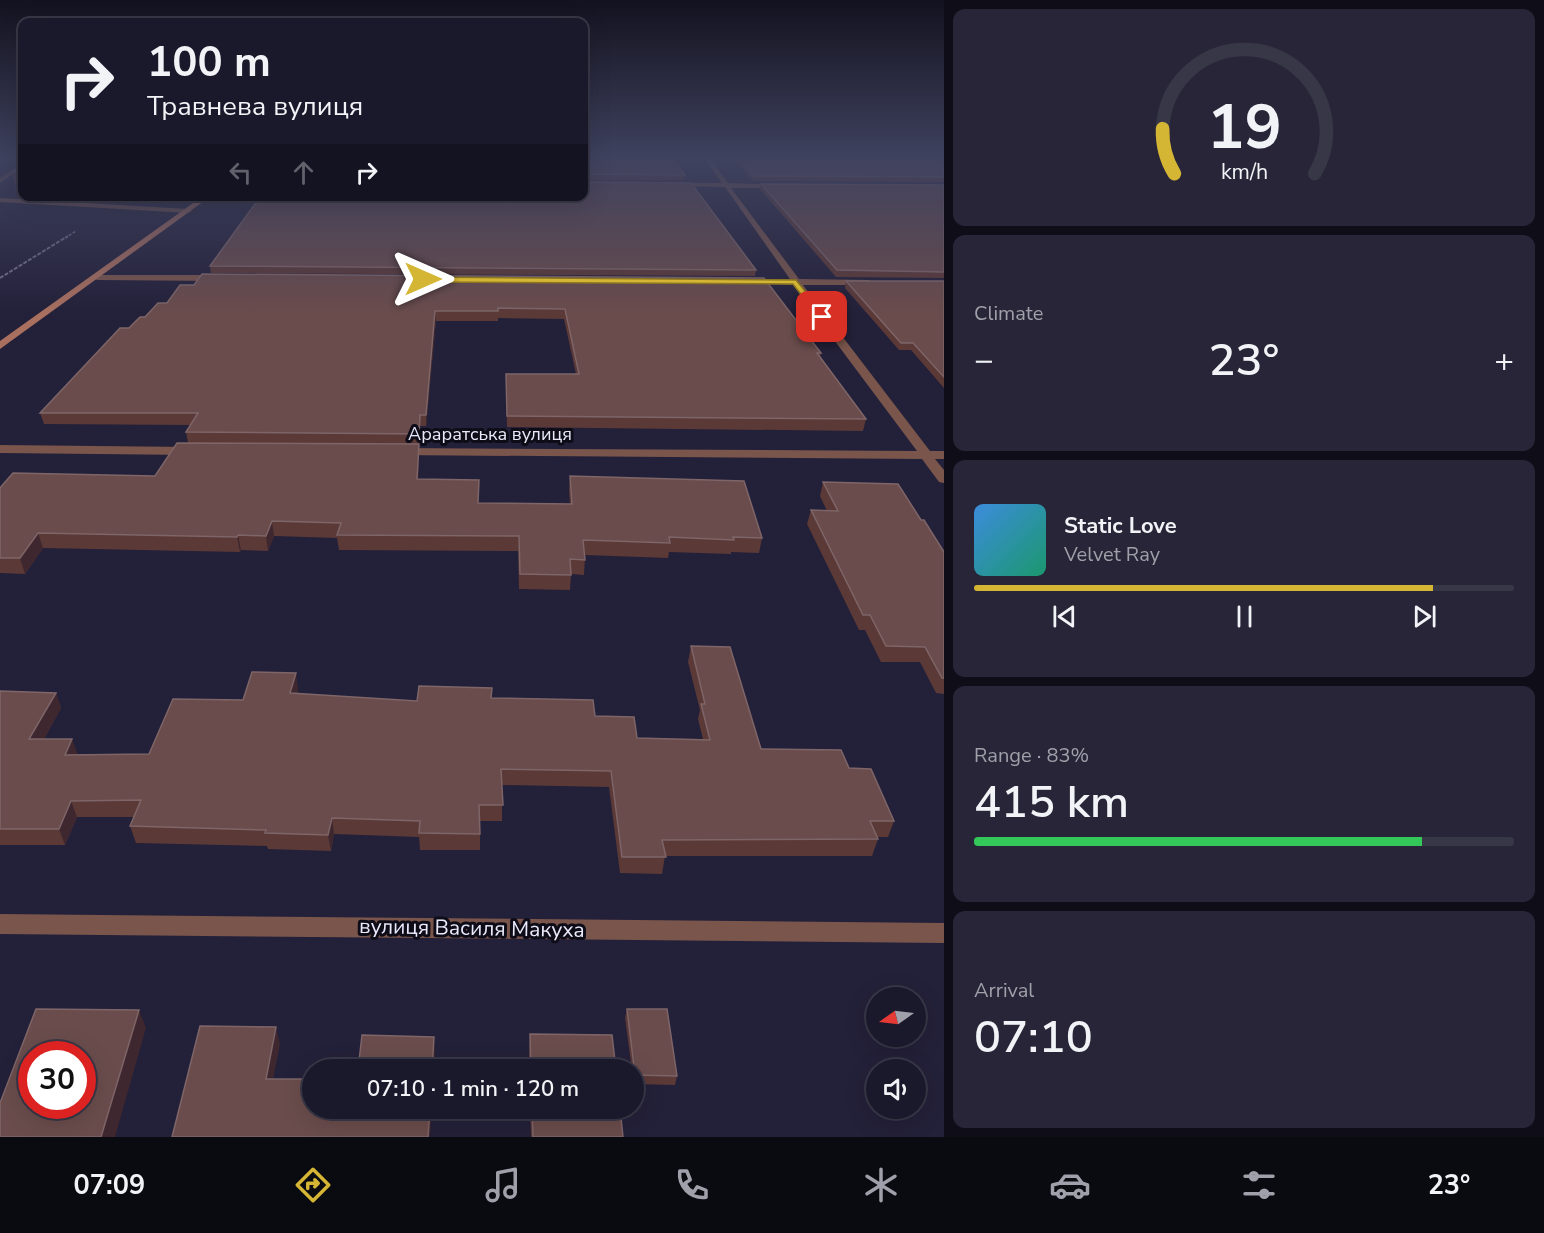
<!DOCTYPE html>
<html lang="en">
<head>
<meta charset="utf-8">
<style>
  :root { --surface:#1a182b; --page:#272537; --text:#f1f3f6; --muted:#9fa0a9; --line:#383747; --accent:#d5b534 }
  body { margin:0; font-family:"Nunito Sans",sans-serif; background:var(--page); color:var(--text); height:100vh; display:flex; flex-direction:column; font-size:22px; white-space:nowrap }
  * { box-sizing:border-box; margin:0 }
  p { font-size:20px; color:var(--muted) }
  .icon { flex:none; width:33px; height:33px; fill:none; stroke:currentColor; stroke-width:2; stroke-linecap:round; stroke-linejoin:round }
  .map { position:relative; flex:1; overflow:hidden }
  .drawer { display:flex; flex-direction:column; gap:9px; padding:9px; background:#0e0d18; width:600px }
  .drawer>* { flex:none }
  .top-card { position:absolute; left:18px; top:18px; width:570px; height:183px; border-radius:12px; box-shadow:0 6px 24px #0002,0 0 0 2px var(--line); background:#1a182b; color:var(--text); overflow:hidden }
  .needle { width:39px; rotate:256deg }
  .fabs { position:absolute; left:866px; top:987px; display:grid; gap:12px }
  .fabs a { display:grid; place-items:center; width:60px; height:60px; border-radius:50%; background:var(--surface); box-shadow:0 6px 24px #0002,0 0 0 2px var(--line); font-size:30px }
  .speed { position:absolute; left:18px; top:1041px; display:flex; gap:12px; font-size:30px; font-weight:700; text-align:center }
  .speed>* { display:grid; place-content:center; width:78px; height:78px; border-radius:50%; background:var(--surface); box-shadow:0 6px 24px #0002,0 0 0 2px var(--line); line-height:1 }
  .speed .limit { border:9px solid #d22; background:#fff; color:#111 }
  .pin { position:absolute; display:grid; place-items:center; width:51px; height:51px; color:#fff; margin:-26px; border-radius:12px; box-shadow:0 3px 9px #0006 }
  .me { position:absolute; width:66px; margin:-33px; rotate:90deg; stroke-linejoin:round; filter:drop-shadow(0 0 4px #0008) }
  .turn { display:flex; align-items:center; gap:21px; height:126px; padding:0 30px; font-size:27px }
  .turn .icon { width:78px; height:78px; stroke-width:2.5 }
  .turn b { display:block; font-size:42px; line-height:51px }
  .lanes { display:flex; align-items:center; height:57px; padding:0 30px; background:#0003; justify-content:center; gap:30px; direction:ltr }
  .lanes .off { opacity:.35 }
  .big { font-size:45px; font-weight:600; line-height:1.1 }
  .drawer .widget { flex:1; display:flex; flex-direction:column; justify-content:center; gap:9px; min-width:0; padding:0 21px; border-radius:12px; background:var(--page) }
  .drawer .dial { align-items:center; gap:0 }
  .dial svg { height:156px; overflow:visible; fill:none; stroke:var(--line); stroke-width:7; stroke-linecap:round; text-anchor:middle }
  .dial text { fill:var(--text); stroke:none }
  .song { display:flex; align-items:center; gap:18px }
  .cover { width:72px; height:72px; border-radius:9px; background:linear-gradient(135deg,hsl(210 70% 55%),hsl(160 70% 35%)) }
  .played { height:6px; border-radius:3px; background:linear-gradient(90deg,var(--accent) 85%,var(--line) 85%) }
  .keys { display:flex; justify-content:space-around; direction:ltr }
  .heat { display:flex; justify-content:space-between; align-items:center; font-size:33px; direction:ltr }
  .charge { height:9px; border-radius:4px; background:linear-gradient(90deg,#34c759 83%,var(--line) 0) }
  .trip { position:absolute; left:302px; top:1059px; width:342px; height:60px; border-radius:30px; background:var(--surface); box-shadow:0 6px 24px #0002,0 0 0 2px var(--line); font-weight:600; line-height:60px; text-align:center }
  .menu { display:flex; height:96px; justify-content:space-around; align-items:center; background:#0a0a11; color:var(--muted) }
  .menu .icon { width:42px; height:42px }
  .menu .active { color:var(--accent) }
  .menu b { font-size:27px; color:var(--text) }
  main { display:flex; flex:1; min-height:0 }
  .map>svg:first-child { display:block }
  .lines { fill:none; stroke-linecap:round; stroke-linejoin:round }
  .path-far1 { stroke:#737187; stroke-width:1.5; stroke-dasharray:3 1.5; stroke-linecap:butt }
  .path { stroke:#737187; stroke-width:2; stroke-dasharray:4 1.5; stroke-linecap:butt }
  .lane { fill:#79554b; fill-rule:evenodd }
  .street { fill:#79554b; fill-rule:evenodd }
  .secondary { fill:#aa705f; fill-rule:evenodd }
  .wall { fill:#5b3937 }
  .shaded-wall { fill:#3e272f }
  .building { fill:#6a4c4c; stroke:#7e6568; stroke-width:1.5; fill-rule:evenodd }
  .route { fill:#d5b534; stroke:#8a7622; stroke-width:1.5 }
  .labels { text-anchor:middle; stroke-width:6; stroke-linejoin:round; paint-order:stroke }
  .street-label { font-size:18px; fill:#ebeafc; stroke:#0d0c17 }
  .near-street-label { font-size:21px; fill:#ebeafc; stroke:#0d0c17 }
</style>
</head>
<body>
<main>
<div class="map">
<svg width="944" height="1137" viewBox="0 0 944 1137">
  <rect width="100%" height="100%" fill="#232039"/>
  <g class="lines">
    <!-- path-far1 -->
    <path class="path-far1" d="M 65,238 L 76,231"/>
    <!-- path -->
    <path class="path" d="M 0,278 L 68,236"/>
    <!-- lane -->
    <path class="lane" d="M 22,163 L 22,168 L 0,183 L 0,178 Z
      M 0,198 L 188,209 L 192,211 L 188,213 L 0,202 Z"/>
    <!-- street -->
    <path class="street" d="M 703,157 L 709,157 L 728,183 L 784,185 L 782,188 L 731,188 L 799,279 L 869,280 L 870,282 L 866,285 L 803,285 L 930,451 L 944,451 L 944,459 L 935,459 L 944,470 L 944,483 L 939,482 L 922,459 L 394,455 L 392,452 L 398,448 L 917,451 L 793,285 L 746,284 L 746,280 L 749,279 L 790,279 L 725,187 L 672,186 L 674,183 L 722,183 Z
      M 94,275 L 218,275 L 222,278 L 218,281 L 97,280 L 93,277 Z
      M 0,445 L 191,447 L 197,451 L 191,455 L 0,453 Z
      M 0,914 L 944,923 L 944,943 L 0,934 Z"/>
    <!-- secondary -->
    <path class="secondary" d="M 203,196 L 211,196 L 0,349 L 0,341 Z"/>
  </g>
  <!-- wall -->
  <path class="wall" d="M 584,157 L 685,175 L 684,180 L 584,180 L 584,182 L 756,270 L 755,276 L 211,273 L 210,266 L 266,197 L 584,196 Z
    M 732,157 L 944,157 L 944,182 L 753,181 Z
    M 22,167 L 22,193 L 17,192 L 12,172 Z
    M 761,184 L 944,185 L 944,278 L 836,277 L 760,189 Z
    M 764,278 L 821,353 L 820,357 L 866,419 L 863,431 L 507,427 L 506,374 L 576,374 L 564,319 L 498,318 L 498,321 L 436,321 L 426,426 L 420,426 L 419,446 L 418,479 L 478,503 L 570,504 L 569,490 L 570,476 L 762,538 L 759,553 L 731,552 L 731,554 L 669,552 L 668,558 L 585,555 L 584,575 L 571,574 L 570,590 L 519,589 L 518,551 L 339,550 L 337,538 L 274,536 L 268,551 L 241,550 L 240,552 L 43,548 L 25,574 L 0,573 L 0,488 L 155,476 L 188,443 L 186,432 L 191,425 L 44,424 L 40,413 L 129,328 L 167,303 Z
    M 846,281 L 944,281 L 944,388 L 911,350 L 899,350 L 845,288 Z
    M 823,482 L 921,520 L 944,552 L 944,694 L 936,693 L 920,662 L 881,662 L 865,630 L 859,630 L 807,524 L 811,510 L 827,511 L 820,496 Z
    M 691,646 L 761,749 L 849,768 L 894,821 L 888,837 L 877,837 L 878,839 L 872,856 L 665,856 L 662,874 L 620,873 L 609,787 L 502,785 L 502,821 L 480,821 L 480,850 L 420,850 L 419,837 L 334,834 L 331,851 L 268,849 L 267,846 L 136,843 L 130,826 L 134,817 L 77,817 L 65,845 L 0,845 L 0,691 L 56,693 L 61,708 L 44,739 L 78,755 L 149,754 L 243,700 L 298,689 L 297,694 L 417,701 L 492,698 L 595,716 L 637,738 L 703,739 L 698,719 L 700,710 L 688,662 Z
    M 627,1009 L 677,1076 L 675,1085 L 633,1084 L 633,1070 L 632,1070 L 625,1018 Z
    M 530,1034 L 616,1070 L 529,1070 L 529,1052 Z
    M 530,1108 L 620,1108 L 623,1137 L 531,1137 Z"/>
  <!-- shaded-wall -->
  <path class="shaded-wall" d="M 435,311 L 436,321 L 426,426 L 426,415 Z
    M 419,444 L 419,458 L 418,493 L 417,479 Z
    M 272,521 L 274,536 L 268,551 L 266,536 Z
    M 38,533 L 43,548 L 25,574 L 20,558 Z
    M 238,535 L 241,550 L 240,552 L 237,537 Z
    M 296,673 L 298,689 L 293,709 L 290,693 Z
    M 56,693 L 61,708 L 35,755 L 29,739 Z
    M 72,739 L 78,755 L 65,755 Z
    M 71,801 L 77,817 L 65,845 L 59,829 Z
    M 332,818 L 334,834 L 331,851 L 328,835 Z
    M 139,1010 L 146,1028 L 115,1137 L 101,1137 Z
    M 276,1027 L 280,1044 L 270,1095 L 266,1079 Z
    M 434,1037 L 435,1054 L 434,1070 L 432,1070 Z
    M 430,1108 L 432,1108 L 430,1137 L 428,1137 Z"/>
  <!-- building -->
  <path class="building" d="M 584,157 L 671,157 L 685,175 L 584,174 L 584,178 Z
    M 738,157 L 944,157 L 944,177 L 754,176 Z
    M 22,167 L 22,172 L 12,172 Z
    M 584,182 L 691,183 L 756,270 L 210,266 L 260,197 L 584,196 Z
    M 761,184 L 944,185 L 944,272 L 837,270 Z
    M 202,274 L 764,278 L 821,353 L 817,353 L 866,419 L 507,416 L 506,374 L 579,374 L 565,309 L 498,308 L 498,311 L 435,311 L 426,415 L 420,415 L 419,434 L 186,432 L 198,413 L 40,413 L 120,328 L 129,328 L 140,317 L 145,317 L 158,303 L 167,303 L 180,285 L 194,285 Z
    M 846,281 L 944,281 L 944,377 L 913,343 L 901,343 Z
    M 177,443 L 419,444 L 417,479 L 479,480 L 478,503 L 572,504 L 570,476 L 744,481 L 762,538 L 733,537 L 734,540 L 669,537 L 670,543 L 583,540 L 585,560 L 570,559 L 571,575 L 520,574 L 519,536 L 337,535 L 341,523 L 272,521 L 266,536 L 238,535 L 237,537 L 38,533 L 20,558 L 0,558 L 0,488 L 13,473 L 155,476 Z
    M 823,482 L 898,484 L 921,520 L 924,520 L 944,552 L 944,678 L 942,678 L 925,647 L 886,646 L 870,615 L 863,615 L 811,510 L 838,511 Z
    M 691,646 L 730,647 L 761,749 L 841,750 L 849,768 L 871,769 L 894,821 L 870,821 L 878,839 L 662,840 L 666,857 L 622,857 L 611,771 L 501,769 L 503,805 L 479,805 L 480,834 L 419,833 L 420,821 L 332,818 L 328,835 L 265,833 L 266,830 L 130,826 L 141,800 L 71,801 L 59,829 L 0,829 L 0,691 L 56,693 L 29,739 L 72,739 L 65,755 L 149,754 L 173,699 L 243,700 L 252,672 L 296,673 L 290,693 L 417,701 L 419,686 L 492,688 L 491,698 L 593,700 L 595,716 L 634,717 L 637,738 L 710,740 L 701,704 L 705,704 Z
    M 36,1009 L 139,1010 L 101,1137 L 0,1137 L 0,1103 ZM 32,1054 L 82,1054 L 82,1106 L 32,1106 Z
    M 627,1009 L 667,1009 L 677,1076 L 635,1075 Z
    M 200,1026 L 276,1027 L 266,1079 L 312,1079 L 312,1108 L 430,1108 L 428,1137 L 172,1137 Z
    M 530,1034 L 612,1035 L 616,1070 L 531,1070 Z
    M 362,1035 L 434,1037 L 432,1070 L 358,1070 Z
    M 532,1108 L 620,1108 L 623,1137 L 533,1137 Z"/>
  <!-- sky -->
  <linearGradient id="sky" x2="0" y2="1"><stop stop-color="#13121f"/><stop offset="0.5" stop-color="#3f425f"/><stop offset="1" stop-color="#3f425f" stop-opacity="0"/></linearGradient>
  <rect width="944" height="316" fill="url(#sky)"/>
  <!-- route -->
  <path class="route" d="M 420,277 L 796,280 L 826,317 L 819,318 L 793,284 L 423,282 L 419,279 Z"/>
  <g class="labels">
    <!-- street labels -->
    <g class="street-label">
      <text x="490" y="440">Араратська вулиця</text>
    </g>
    <!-- near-street labels -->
    <g class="near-street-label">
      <text transform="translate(472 928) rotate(1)" y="7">вулиця Василя Макуха</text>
    </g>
  </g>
</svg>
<div class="fabs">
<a><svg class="needle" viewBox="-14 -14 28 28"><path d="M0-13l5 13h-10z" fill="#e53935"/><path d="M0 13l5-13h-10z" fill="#9fa0a9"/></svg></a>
<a><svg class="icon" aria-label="sound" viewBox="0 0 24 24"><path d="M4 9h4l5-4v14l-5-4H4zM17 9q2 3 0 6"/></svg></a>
</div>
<div class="speed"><div class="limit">30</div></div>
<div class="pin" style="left:822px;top:317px;background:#d93025"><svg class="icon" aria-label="arrive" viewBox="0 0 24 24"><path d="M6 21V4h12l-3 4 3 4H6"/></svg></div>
<svg class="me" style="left:423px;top:279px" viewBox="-20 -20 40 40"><path d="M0-17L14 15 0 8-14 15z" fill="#d5b534" stroke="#fff" stroke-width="4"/></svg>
<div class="trip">07:10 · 1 min · 120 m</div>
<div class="top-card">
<div class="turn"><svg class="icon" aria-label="right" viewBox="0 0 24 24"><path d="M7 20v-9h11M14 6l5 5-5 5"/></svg><div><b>100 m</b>Травнева вулиця</div></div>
<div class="lanes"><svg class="icon off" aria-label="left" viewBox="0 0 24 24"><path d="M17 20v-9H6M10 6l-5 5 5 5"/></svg><svg class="icon off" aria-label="ahead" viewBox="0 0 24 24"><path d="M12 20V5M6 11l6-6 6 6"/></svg><svg class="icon" aria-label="right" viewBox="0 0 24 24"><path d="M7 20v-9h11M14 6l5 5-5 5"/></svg></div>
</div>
</div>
<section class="drawer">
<div class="widget dial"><svg viewBox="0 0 100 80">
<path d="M14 69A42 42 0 1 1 86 69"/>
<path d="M14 69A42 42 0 0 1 8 46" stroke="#d5b534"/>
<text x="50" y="56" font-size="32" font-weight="700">19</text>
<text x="50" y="72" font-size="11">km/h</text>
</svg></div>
<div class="widget"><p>Climate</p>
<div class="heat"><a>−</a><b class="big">23°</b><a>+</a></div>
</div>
<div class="widget">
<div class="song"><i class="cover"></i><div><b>Static Love</b><p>Velvet Ray</p></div></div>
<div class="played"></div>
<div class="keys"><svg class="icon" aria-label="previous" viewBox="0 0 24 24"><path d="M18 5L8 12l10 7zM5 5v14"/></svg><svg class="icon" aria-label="pause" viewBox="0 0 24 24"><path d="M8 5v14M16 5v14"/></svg><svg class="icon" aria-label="next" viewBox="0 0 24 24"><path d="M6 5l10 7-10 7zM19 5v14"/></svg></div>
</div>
<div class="widget"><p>Range · 83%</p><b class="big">415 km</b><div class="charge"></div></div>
<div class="widget"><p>Arrival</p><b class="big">07:10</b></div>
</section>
</main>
<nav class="menu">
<b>07:09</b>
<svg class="icon active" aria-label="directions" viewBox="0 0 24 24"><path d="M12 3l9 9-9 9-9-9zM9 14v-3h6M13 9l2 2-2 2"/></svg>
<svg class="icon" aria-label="music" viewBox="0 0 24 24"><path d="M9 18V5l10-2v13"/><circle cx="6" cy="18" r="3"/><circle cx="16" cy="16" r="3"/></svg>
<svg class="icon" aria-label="phone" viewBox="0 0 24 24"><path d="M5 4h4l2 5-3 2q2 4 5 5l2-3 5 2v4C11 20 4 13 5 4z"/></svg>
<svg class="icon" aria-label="climate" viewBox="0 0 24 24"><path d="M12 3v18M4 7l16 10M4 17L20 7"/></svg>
<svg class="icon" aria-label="car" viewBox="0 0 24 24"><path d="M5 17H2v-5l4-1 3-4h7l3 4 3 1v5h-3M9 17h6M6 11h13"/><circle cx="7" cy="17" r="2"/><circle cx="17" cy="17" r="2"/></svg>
<svg class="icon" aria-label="filters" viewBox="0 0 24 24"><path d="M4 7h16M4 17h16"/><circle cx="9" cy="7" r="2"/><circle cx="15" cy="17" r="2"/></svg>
<b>23°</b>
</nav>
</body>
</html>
